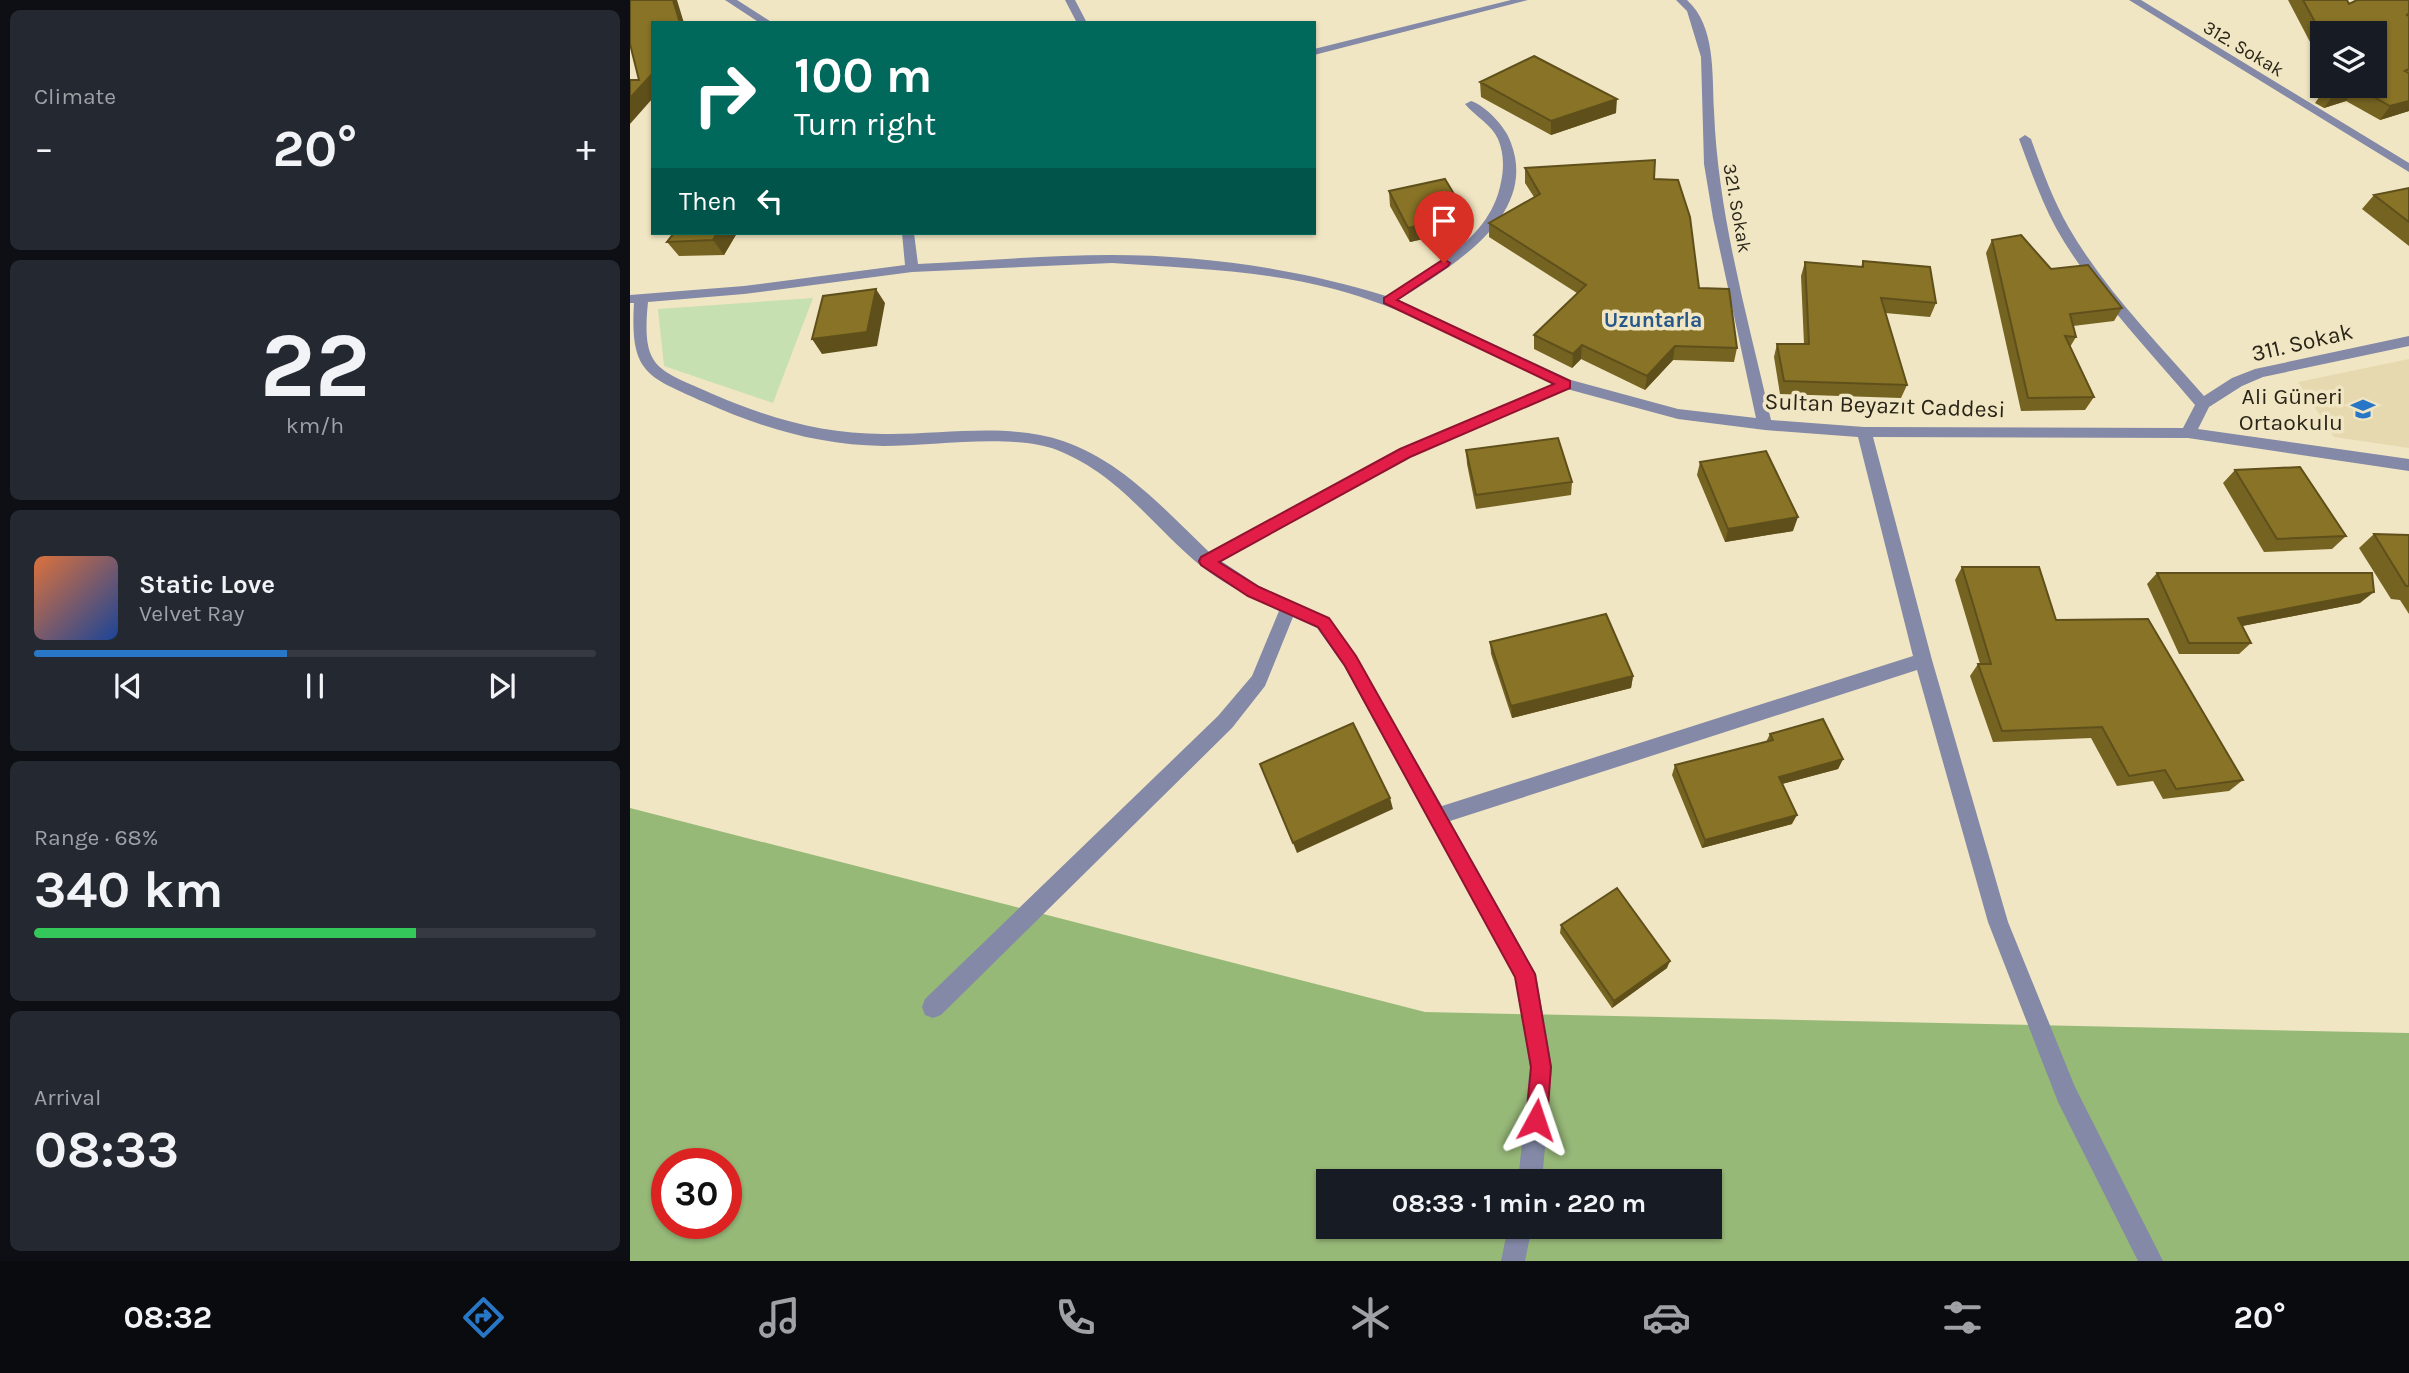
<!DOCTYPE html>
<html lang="en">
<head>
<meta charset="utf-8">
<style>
  :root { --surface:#171b24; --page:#242831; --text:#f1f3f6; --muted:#9ea1a6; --line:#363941; --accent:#2877c7 }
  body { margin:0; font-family:Karla,sans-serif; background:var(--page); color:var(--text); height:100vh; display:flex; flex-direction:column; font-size:26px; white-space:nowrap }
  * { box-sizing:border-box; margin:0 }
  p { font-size:23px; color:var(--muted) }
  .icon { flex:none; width:38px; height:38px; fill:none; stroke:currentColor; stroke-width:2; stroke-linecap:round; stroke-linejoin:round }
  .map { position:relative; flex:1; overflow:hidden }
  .side { display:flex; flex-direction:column; gap:10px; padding:10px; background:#0d0f14; width:630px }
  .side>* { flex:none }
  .hud { position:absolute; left:21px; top:21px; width:665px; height:214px; border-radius:0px; box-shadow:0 2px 5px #0004; background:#00695c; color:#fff; overflow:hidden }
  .tools { position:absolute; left:1680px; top:21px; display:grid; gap:14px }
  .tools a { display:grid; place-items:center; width:77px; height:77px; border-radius:0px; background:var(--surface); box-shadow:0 2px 5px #0004; font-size:35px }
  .speed { position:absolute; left:21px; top:1148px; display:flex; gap:14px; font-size:35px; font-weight:700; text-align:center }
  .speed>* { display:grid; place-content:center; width:91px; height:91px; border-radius:50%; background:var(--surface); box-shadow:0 2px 5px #0004; line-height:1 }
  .speed .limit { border:10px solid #d22; background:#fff; color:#111 }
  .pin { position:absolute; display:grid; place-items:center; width:60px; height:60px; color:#fff; margin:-72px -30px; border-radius:50% 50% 50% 0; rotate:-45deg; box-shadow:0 0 7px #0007 }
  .pin .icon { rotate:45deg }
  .me { position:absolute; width:77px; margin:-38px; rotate:5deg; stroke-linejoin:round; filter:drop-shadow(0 0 5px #0008) }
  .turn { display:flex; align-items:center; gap:24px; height:147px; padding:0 28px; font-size:32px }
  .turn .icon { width:91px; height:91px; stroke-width:2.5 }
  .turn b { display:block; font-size:49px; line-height:60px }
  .then { display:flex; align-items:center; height:66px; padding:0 28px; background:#0003; gap:14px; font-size:26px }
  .big { font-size:52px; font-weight:700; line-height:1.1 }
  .side .widget { flex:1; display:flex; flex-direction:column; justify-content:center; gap:10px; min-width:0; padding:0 24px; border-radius:10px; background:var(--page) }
  .side .dial { align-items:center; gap:0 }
  .dial b { font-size:91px; line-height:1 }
  .song { display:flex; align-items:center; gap:21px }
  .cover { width:84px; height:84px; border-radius:10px; background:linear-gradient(135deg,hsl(20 70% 55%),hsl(220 70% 35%)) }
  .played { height:7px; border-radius:4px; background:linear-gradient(90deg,var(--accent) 45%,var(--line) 45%) }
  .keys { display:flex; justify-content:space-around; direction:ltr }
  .heat { display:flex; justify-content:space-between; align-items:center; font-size:38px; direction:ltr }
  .charge { height:10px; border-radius:5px; background:linear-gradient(90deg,#34c759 68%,var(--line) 0) }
  .trip { position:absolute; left:686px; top:1169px; width:406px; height:70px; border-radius:0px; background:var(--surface); box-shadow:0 2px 5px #0004; font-weight:700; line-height:70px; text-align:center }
  .menu { display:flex; height:112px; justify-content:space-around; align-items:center; background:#090b0e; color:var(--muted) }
  .menu .icon { width:49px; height:49px }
  .menu .selected { color:var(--accent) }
  .menu b { font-size:32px; color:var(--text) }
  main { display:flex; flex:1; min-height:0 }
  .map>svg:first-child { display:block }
  .built { fill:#e6d9af }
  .green { fill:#c6e0b1 }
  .forest { fill:#97b978; fill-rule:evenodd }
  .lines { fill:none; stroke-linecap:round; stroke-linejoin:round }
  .minor { fill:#8389a6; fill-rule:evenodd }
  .wall { fill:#756321 }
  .shaded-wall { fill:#5f501b }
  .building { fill:#887326; stroke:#5f501b; stroke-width:2 }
  .route { fill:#e11d48; stroke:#92132f; stroke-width:2 }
  .labels { text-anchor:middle; stroke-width:7; stroke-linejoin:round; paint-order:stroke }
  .far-street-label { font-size:19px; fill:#292518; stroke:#f1e6c3 }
  .far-quarter-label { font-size:21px; font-weight:bold; fill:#26578b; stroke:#f1e6c3 }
  .street-label { font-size:23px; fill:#292518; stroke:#f1e6c3 }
  .poi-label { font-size:23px; fill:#292518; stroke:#f1e6c3; text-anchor:end }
</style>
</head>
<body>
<main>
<section class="side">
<div class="widget"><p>Climate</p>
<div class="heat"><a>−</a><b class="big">20°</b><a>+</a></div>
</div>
<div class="widget dial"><b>22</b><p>km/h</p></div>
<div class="widget">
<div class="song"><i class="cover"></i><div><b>Static Love</b><p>Velvet Ray</p></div></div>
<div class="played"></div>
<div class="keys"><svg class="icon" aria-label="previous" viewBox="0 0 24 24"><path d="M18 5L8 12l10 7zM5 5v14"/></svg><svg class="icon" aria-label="pause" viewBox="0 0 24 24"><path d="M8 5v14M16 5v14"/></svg><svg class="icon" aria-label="next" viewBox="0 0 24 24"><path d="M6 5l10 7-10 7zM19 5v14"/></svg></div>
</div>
<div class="widget"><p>Range · 68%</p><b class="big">340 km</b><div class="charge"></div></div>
<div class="widget"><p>Arrival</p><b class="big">08:33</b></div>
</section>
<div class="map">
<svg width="1779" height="1261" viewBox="0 0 1779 1261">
  <rect width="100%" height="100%" fill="#f1e6c3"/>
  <!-- built -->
  <path class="built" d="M 1779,359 L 1779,448 L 1704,437 L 1668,382 Z"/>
  <!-- green -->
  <path class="green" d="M 183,298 L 143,403 L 34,366 L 28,309 Z"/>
  <!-- forest -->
  <path class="forest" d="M 0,808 L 795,1012 L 1779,1033 L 1779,1261 L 0,1261 ZM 37,1164 L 96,1164 L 96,1223 L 37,1223 ZM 698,1181 L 1080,1181 L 1080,1227 L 698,1227 Z"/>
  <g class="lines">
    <!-- minor -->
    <path class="minor" d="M 95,0 L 107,0 L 143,23 L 130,23 Z
      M 435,0 L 445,0 L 457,23 L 447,23 Z
      M 881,0 L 898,0 L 684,55 L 684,49 Z
      M 1046,0 L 1057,0 C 1086,26 1082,75 1084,111 C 1088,216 1118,318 1141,420 L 1234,427 L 1553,428 L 1565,405 C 1517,348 1463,293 1426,228 C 1411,200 1400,169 1389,139 L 1395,135 L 1401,139 C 1412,170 1423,200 1439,228 C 1475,290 1527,342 1574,396 L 1602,378 L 1625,369 L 1779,336 L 1779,346 L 1633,377 L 1612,386 L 1579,407 L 1568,429 L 1779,459 L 1779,471 L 1558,438 L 1243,437 L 1302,660 L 1378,922 L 1445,1087 L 1533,1261 L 1508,1261 L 1428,1102 L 1358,922 L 1287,670 L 820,821 L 906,974 L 922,1067 L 912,1181 L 888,1181 L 900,1067 L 885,977 L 714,666 L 687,628 L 663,617 L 635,686 L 602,728 L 311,1015 L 303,1018 L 295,1015 L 292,1007 L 295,999 L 588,716 L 622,676 L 649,611 C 622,598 594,584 571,566 C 521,525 490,475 427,450 C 381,433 303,446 253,446 C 188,445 132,428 74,402 C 16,376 0,373 4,303 L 0,303 L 0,295 L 114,286 L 275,265 L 272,233 L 284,233 L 288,264 C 352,261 417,255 481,255 C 573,255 669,269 756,296 C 801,268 861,239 871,182 C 874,168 874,153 868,139 C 862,125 845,116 835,104 L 841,101 C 856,106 876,127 881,143 C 909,217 819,268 768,300 L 941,380 L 1048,409 L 1126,418 L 1083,218 L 1074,164 L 1071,57 L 1057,11 ZM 482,263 C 554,268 633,270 704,289 C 780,309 851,350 923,384 L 770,449 L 579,552 C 535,510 492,461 433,441 C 377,422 312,435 254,434 C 193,434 141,419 85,395 C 28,369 11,371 18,302 L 114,294 L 282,272 ZM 937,389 L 1048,419 L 1135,430 L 1228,437 L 1283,656 L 812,806 L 726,656 L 699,618 L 629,586 L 591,561 L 780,457 Z
      M 1499,0 L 1511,0 L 1779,163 L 1779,172 Z
      M 878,1227 L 902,1227 L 895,1261 L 871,1261 Z"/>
  </g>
  <!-- wall -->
  <path class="wall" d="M 1658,0 L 1717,0 L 1719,4 L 1727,0 L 1779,0 L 1779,111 L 1750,120 L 1716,101 L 1694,108 L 1685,103 L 1697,86 L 1745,86 L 1745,33 L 1692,33 L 1692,61 L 1690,61 Z
    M 850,82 L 986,113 L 921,135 L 851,97 Z
    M 895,168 L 1024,179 L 1069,288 L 1107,348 L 1104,362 L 1043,360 L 1015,390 L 951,359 L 942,368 L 904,349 L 904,335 L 947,293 L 859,237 L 859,223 L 904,197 L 895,183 Z
    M 1779,188 L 1779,246 L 1732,209 L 1744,195 Z
    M 759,191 L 837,229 L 780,242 L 760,206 Z
    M 107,233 L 94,255 L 49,256 L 37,242 Z
    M 1362,240 L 1421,269 L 1492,308 L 1484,321 L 1443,326 L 1446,337 L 1440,347 L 1464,397 L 1455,410 L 1391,411 L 1356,253 Z
    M 1233,261 L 1306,303 L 1300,317 L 1255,313 L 1277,385 L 1271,398 L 1150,394 L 1144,357 L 1147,344 L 1174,344 L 1171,276 L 1175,262 L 1231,267 Z
    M 836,450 L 942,482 L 941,495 L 846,509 L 837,464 Z
    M 1070,462 L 1163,531 L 1095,542 L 1067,475 Z
    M 1605,470 L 1716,536 L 1702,549 L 1634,552 L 1593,483 Z
    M 1744,534 L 1779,535 L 1779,614 L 1770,600 L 1761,599 L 1729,548 Z
    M 1332,567 L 1426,620 L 1613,780 L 1599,791 L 1533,799 L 1523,781 L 1487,786 L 1461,738 L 1363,742 L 1340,676 L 1348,664 L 1350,664 L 1325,580 Z
    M 1527,573 L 1730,603 L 1612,626 L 1621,643 L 1609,654 L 1549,654 L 1517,584 Z
    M 860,642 L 1003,676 L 1001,688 L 882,718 L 861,654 Z
    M 1140,734 L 1213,759 L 1208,769 L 1152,784 L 1162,824 L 1072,848 L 1042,775 L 1045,765 L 1136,742 Z
    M 931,925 L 1037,968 L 982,1008 L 930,933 Z"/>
  <!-- shaded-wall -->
  <path class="shaded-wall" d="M 43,0 L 47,0 L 54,23 L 50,23 Z
    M 23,73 L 23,98 L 0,124 L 0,98 Z
    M 1726,87 L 1716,101 L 1694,108 L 1704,94 Z
    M 987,99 L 986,113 L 921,135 L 921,121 Z
    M 1779,101 L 1779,111 L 1750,120 L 1760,106 Z
    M 836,214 L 837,229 L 780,242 L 778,228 Z
    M 87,233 L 107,233 L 94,255 L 83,240 Z
    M 246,289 L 255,303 L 247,346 L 192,354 L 182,339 Z
    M 952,345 L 951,359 L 942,368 L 943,354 Z
    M 1045,346 L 1043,360 L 1015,390 L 1017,376 Z
    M 1168,517 L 1163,531 L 1095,542 L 1098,529 Z
    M 1744,592 L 1730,603 L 1597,629 L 1608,618 Z
    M 1003,676 L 1001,688 L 882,718 L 881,706 Z
    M 1213,759 L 1208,769 L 1144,786 L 1149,777 Z
    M 760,798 L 763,809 L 667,853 L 663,843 Z
    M 1167,815 L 1162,824 L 1072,848 L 1075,840 Z
    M 1040,961 L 1037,968 L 982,1008 L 984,1001 Z"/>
  <!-- building -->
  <path class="building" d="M 0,0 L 43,0 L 50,23 L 23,23 L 23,73 L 0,98 L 0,80 L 9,80 L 0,44 Z
    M 1673,0 L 1717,0 L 1719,4 L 1727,0 L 1779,0 L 1779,13 L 1777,15 L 1779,16 L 1779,69 L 1775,71 L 1779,73 L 1779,101 L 1760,106 L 1726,87 L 1704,94 L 1694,89 L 1697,86 L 1745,86 L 1745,33 L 1692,33 L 1692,35 Z
    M 904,56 L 987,99 L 921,121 L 850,82 Z
    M 1025,160 L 1024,179 L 1048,180 L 1060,217 L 1069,288 L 1099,289 L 1107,348 L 1045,346 L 1017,376 L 952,345 L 943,354 L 904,335 L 956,285 L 859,223 L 910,194 L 895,168 Z
    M 815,179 L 836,214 L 778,228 L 759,191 Z
    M 1779,188 L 1779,222 L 1744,195 Z
    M 44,233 L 87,233 L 83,240 L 37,242 Z
    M 1391,235 L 1421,269 L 1458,265 L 1492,308 L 1440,314 L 1446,337 L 1435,336 L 1464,397 L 1398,398 L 1362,240 Z
    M 1233,261 L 1300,267 L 1306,303 L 1251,298 L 1277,385 L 1154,381 L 1147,344 L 1179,344 L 1175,262 L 1233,267 Z
    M 246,289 L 237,332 L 182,339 L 193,296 Z
    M 928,438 L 942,482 L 846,495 L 836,450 Z
    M 1136,451 L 1168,517 L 1098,529 L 1070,462 Z
    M 1670,467 L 1716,536 L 1647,539 L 1605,470 Z
    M 1744,534 L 1779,535 L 1779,586 L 1776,586 Z
    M 1332,567 L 1409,567 L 1426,620 L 1518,619 L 1613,780 L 1546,789 L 1535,770 L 1499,776 L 1472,727 L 1372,731 L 1348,664 L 1361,664 Z
    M 1527,573 L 1742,573 L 1744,592 L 1608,618 L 1621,643 L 1559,643 Z
    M 976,614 L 1003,676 L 881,706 L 860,642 Z
    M 1193,719 L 1213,759 L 1149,777 L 1167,815 L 1075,840 L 1045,765 L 1143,740 L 1140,734 Z
    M 723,723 L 760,798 L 663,843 L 630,764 Z
    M 987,888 L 1040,961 L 984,1001 L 931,925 Z"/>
  <!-- route -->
  <path class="route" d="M 814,259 L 820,263 L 818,266 L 767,300 L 940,381 L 940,388 L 780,457 L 589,562 L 629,587 L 699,618 L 726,656 L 905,974 L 921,1067 L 917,1120 L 914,1127 L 906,1131 L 899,1127 L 896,1120 L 901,1067 L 885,977 L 715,666 L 688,627 L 618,596 L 571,565 L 569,561 L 571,557 L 770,449 L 924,384 L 754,303 L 754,298 Z"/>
  <!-- icons -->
  <defs>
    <g id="school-bare" transform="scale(1.89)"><path d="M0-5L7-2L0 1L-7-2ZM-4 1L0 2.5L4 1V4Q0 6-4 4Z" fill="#2877c7" stroke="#f1e6c3" stroke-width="2.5" paint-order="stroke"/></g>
  </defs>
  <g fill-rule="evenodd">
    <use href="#school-bare" x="1733" y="409"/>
  </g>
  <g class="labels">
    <!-- far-street labels -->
    <g class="far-street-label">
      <text transform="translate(1614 48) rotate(31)" y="7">312. Sokak</text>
      <text transform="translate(1108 208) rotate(80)" y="7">321. Sokak</text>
    </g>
    <!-- far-quarter labels -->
    <g class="far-quarter-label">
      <text x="1023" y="327">Uzuntarla</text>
    </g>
    <!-- street labels -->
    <g class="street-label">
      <text transform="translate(1672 342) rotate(-13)" y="8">311. Sokak</text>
      <text transform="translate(1255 405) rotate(2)" y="8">Sultan Beyazıt Caddesi</text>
    </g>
    <!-- poi labels -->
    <g class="poi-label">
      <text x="1713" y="404">Ali Güneri<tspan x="1713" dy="26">Ortaokulu</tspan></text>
    </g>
  </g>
</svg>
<div class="tools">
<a><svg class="icon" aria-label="layers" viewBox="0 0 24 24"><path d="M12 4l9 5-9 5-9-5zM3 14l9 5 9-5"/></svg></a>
</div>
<div class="speed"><div class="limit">30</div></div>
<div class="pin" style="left:814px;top:263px;background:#d93025"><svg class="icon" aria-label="arrive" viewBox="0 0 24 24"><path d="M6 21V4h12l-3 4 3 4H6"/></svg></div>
<svg class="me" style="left:906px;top:1120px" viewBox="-20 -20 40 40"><path d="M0-17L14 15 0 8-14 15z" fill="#e11d48" stroke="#fff" stroke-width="4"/></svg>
<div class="trip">08:33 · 1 min · 220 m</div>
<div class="hud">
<div class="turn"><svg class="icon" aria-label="right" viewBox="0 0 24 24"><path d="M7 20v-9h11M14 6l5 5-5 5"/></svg><div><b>100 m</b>Turn right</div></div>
<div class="then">Then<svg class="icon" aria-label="left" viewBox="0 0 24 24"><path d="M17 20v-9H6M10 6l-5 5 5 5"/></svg></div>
</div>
</div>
</main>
<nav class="menu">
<b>08:32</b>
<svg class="icon selected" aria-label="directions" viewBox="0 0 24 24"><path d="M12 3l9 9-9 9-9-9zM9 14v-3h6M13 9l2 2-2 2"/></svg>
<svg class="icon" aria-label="music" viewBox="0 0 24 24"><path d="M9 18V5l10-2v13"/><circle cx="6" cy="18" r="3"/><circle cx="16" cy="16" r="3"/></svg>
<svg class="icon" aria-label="phone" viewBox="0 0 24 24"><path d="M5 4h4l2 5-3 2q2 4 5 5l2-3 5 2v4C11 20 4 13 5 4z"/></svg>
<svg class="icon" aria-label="climate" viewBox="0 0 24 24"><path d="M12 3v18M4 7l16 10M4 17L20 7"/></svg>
<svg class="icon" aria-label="car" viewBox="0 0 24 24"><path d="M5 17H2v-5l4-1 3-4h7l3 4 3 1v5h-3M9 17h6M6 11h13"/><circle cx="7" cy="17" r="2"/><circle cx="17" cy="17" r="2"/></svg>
<svg class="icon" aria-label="filters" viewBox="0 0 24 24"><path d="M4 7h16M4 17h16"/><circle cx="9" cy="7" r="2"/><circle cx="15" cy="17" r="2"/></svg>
<b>20°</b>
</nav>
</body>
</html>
